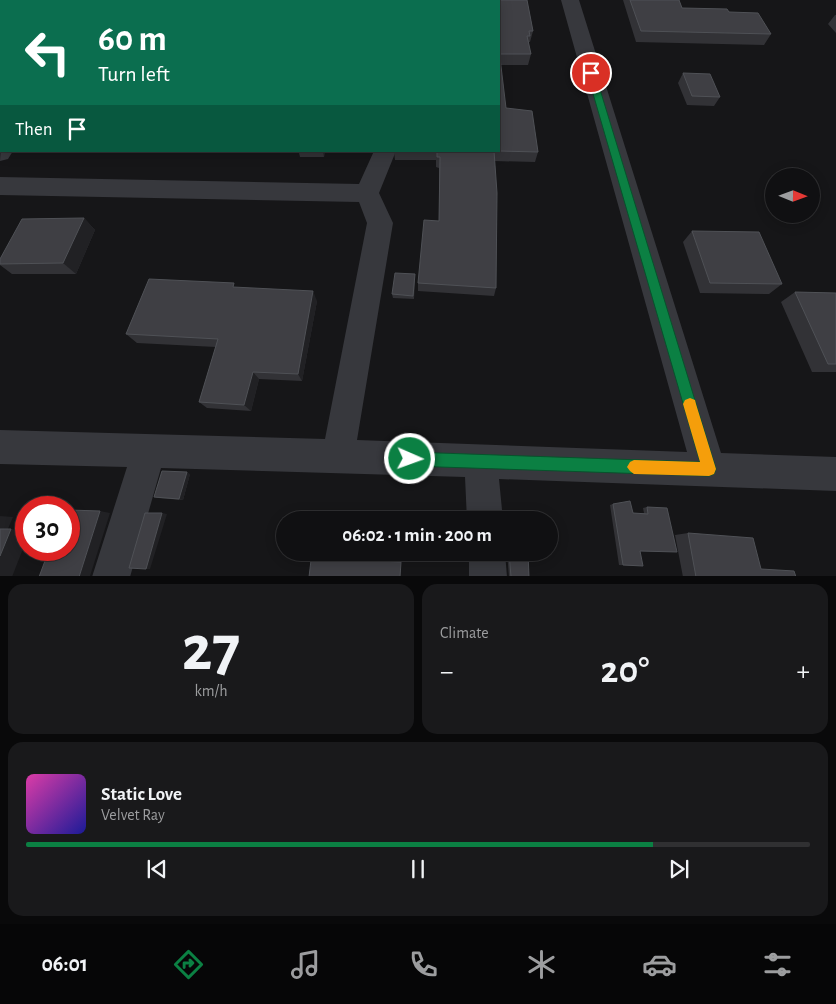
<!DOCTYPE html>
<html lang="en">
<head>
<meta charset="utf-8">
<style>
  :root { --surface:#101012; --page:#19191b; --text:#f1f3f6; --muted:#9c9d9f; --line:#303032; --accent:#0b8043 }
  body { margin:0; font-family:"Alegreya Sans",sans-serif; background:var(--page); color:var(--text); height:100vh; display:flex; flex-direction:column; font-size:19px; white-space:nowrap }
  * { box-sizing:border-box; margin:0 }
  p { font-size:16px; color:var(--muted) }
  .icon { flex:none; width:28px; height:28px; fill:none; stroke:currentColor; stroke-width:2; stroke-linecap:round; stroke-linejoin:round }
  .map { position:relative; height:576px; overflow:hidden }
  .side { display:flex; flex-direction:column; gap:8px; padding:8px; background:#09090a; flex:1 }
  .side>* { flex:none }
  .top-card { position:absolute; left:0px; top:0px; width:500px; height:152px; box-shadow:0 2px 12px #0003,0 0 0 1px var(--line); background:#0b6e4f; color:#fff; overflow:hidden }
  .needle { width:32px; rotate:91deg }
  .buttons { position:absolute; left:765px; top:168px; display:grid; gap:10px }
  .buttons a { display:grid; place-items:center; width:55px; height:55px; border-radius:50%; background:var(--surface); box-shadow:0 2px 12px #0003,0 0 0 1px var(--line); font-size:25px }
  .speed { position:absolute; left:15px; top:496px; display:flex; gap:10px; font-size:25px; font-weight:700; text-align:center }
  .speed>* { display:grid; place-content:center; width:65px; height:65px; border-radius:50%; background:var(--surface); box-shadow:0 2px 12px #0003,0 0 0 1px var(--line); line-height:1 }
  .speed .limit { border:8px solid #d22; background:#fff; color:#111 }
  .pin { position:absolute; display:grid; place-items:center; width:42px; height:42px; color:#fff; margin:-21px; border:2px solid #fff; border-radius:50%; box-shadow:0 1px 5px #0007 }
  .me { position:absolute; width:55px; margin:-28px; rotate:92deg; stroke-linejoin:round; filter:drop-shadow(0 0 4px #0008) }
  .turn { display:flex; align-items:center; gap:18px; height:105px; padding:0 15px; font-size:22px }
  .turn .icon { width:65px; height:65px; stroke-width:2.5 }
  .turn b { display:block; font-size:35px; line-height:42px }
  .then { display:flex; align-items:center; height:48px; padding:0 15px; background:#0003; gap:10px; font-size:19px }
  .big { font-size:38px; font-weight:700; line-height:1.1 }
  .side .card { flex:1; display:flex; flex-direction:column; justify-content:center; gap:8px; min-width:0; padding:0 18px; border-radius:15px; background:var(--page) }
  .side .dial { align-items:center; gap:0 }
  .dial b { font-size:65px; line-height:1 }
  .song { display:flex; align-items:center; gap:15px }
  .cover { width:60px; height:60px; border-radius:8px; background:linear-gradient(135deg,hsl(320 70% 55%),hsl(240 70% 35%)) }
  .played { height:5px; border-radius:2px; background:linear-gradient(90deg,var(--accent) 80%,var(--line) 80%) }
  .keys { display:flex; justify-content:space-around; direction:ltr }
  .heat { display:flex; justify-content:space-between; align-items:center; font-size:28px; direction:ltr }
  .side .tiles { flex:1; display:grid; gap:8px; grid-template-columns:1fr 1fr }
  .card:last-child { grid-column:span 2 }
  .trip { position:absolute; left:276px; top:511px; width:282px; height:50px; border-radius:25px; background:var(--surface); box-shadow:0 2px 12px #0003,0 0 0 1px var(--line); font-weight:700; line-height:50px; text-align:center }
  .dock { display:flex; height:80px; justify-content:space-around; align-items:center; background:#060607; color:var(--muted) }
  .dock .icon { width:35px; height:35px }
  .dock .active { color:var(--accent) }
  .dock b { font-size:22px; color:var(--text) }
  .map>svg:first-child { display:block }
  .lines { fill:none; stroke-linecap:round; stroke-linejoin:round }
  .minor { fill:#37383d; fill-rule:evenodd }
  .wall { fill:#323236 }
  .shaded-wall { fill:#212124 }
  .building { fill:#3f3f44; stroke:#4f5156 }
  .route { fill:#0b8043; stroke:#07532c }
  .slow { fill:#f59e0b }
</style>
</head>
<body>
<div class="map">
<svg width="836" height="577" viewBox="0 0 836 577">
  <rect width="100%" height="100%" fill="#161618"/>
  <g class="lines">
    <!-- minor -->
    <path class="minor" d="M 388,0 L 406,0 L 406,1 L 388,1 Z
      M 561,0 L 579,0 L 721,453 L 836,457 L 836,491 L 499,479 L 503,520 L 467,520 L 465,477 L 161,468 L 130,577 L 92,577 L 127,467 L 0,464 L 0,430 L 325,439 L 367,223 L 359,202 L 0,195 L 0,177 L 359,184 L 374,151 L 396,151 L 379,193 L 393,223 L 357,440 L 687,452 Z
      M 1,40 L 1,52 L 0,53 L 0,41 Z
      M 0,85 L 1,86 L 1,100 L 0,99 Z
      M 1,143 L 1,151 L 13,151 L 8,159 L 0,161 Z
      M 469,552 L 505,552 L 507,577 L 469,577 Z"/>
  </g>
  <!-- wall -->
  <path class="wall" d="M 484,0 L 527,0 L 533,31 L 530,42 L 528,42 L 531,54 L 528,65 L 500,65 L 506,108 L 538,152 L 535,162 L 494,161 L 496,288 L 494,296 L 418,291 L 418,283 L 439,221 L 439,168 L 436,167 L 436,160 L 395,160 L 394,151 L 499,151 L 499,1 L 484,1 Z
    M 623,0 L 679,0 L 682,8 L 729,12 L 771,34 L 764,45 L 636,42 Z
    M 835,15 L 836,15 L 836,33 L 828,24 Z
    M 683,73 L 720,97 L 714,106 L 687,105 L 678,83 Z
    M 273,151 L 325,151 L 324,157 L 300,157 L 299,153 L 273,153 Z
    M 84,218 L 95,230 L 76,274 L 12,274 L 0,265 L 0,259 Z
    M 692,231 L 782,284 L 769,294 L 700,293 L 683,242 Z
    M 415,278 L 414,299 L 393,298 L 392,294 Z
    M 237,288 L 317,301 L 302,381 L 259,379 L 251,411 L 207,408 L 199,402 L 216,347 L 137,343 L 126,334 Z
    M 795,292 L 836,293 L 836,372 L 812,372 L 781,302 Z
    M 190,474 L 183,500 L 158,498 L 154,497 Z
    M 613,504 L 633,513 L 644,513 L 643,508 L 647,507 L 677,552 L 640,551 L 639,566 L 619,565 L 610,505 Z
    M 688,533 L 761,569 L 796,577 L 683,577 L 675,535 Z
    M 507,552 L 528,552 L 529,577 L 509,577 Z"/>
  <!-- shaded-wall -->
  <path class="shaded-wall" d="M 323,151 L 325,151 L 324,157 Z
    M 84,218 L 95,230 L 76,274 L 63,263 Z
    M 313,291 L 317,301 L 302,381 L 298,374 Z
    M 253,372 L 259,379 L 251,411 L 244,405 Z
    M 187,472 L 190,474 L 183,500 L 179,499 Z
    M 100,511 L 110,513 L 90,576 L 79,577 Z
    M 162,513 L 167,514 L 150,569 L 146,569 Z
    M 0,516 L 13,517 L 7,531 L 0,530 Z
    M 11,529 L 26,531 L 26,541 L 12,577 L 0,577 L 0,556 Z
    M 380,552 L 382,552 L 381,561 L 379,561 Z"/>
  <!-- building -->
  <path class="building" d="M 486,0 L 527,0 L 533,31 L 529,31 L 530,36 L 527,36 L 531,54 L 499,54 L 499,1 L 486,1 Z
    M 630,0 L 679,0 L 682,8 L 727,9 L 729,12 L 758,13 L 771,34 L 641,31 Z
    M 499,58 L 500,58 L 506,108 L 532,111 L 538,152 L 499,151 Z
    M 683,73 L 710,74 L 720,97 L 692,96 Z
    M 437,151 L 494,151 L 497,193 L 496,288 L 418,283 L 424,220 L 439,221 L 440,157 L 437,157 Z
    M 84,218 L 63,263 L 0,264 L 0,259 L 22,219 Z
    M 692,231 L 759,232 L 782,284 L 710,283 Z
    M 395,273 L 415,274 L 413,296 L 392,294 Z
    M 149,279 L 234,283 L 233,287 L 313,291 L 298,374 L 253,372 L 244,405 L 199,402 L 218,339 L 126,334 Z
    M 795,292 L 836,293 L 836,364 L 828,364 Z
    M 162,471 L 187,472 L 179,499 L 154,497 Z
    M 630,501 L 633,513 L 648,514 L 647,507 L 667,508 L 677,552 L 640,551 L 643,566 L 623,565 L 613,504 Z
    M 69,510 L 100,511 L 79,577 L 39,577 L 49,550 L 69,550 Z
    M 145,513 L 162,513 L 146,569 L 129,568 Z
    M 0,529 L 11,529 L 0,556 Z
    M 688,533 L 753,538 L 761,569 L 794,571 L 796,577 L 696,577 Z
    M 312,552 L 380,552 L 379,561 L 401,562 L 400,577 L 309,577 Z
    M 509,552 L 528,552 L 529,577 L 511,577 Z"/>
  <!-- route -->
  <path class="route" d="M 588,71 L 595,73 L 716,469 L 714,474 L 709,476 L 410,466 L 405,464 L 403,459 L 405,454 L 410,452 L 700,462 L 587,73 Z"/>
  <!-- slow -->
  <path class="slow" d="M 690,398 L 695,400 L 696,404 L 716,469 L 714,474 L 709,476 L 634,474 L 630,471 L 627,467 L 630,462 L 634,460 L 700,462 L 683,404 L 685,400 Z"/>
</svg>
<div class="buttons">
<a><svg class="needle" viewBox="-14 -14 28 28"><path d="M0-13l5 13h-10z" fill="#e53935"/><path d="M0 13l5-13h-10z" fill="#9c9d9f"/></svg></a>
</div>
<div class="speed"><div class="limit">30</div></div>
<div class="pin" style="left:591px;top:73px;background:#d93025"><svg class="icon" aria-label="arrive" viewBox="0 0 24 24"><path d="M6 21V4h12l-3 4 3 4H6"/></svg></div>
<svg class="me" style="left:410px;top:459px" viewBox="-20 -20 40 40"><circle r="17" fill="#0b8043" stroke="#fff" stroke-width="3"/><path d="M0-11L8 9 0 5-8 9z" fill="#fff"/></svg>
<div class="trip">06:02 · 1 min · 200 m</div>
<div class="top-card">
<div class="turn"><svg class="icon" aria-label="left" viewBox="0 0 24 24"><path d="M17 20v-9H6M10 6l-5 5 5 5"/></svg><div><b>60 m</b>Turn left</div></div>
<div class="then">Then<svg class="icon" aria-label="arrive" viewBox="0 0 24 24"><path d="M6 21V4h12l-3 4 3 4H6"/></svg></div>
</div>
</div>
<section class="side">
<div class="tiles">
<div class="card dial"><b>27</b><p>km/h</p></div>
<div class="card"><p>Climate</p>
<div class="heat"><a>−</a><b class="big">20°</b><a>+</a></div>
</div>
<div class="card">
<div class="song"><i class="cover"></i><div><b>Static Love</b><p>Velvet Ray</p></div></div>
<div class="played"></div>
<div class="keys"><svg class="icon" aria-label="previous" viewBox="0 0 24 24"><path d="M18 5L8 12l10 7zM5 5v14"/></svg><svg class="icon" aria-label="pause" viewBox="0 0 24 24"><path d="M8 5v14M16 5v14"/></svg><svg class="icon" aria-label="next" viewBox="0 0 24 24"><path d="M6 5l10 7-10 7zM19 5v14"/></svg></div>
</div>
</div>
</section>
<nav class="dock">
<b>06:01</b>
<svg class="icon active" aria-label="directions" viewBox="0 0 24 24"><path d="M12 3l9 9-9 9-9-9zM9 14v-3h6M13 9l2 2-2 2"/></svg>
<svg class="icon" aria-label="music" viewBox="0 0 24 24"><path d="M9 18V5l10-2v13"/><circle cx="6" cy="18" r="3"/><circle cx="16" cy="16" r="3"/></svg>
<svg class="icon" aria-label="phone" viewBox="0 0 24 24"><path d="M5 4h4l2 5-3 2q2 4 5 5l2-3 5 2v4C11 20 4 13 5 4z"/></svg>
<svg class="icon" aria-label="climate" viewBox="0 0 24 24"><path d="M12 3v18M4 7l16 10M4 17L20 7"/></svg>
<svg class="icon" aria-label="car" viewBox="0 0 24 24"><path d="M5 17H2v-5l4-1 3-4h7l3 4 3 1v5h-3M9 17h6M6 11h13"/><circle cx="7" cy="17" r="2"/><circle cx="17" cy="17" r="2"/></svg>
<svg class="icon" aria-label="filters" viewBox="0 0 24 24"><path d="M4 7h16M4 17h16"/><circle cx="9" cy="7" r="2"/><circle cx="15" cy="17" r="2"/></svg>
</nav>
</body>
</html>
